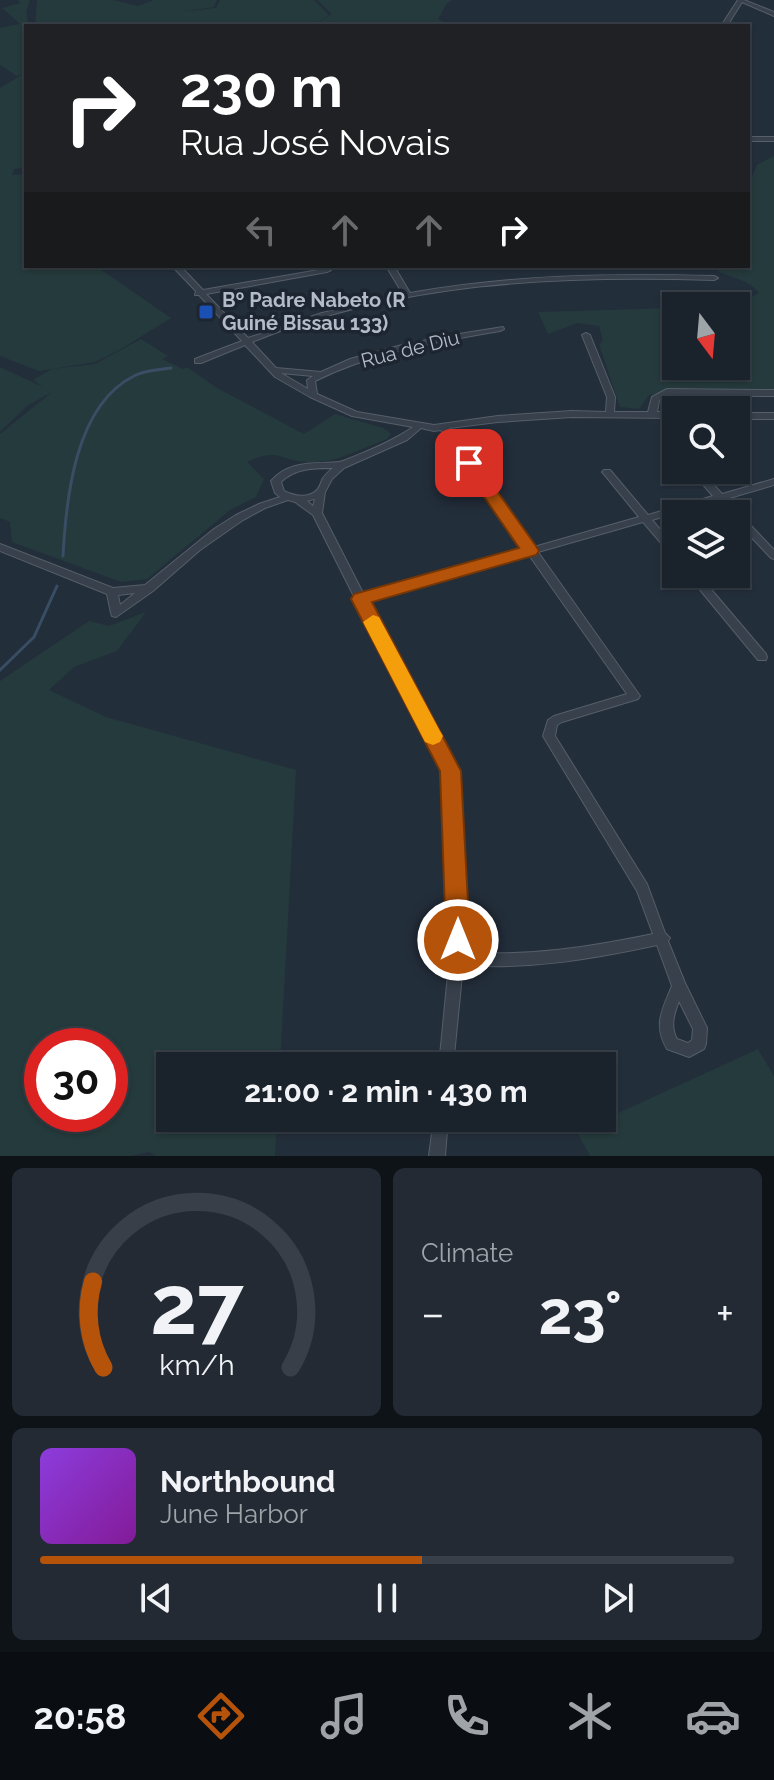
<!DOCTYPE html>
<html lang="en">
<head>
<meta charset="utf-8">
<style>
  :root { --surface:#1a222c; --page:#232a34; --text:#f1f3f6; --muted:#9fa4a9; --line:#383f48; --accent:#b45309 }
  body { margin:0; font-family:Raleway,sans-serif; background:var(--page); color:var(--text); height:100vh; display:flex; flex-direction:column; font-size:30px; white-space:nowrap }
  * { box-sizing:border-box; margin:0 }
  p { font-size:26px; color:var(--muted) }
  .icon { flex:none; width:44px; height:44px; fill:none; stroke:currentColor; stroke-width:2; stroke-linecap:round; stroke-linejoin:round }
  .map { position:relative; height:1156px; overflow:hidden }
  .drawer { display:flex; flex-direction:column; gap:12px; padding:12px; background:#0e1318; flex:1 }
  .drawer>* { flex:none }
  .guide { position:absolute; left:24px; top:24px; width:726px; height:244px; border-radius:0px; box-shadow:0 2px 6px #0004,0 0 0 2px var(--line); background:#202124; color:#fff; overflow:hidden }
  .needle { width:52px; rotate:164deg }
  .buttons { position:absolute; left:662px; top:292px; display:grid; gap:16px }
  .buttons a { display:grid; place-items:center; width:88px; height:88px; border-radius:0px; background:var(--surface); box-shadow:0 2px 6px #0004,0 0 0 2px var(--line); font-size:40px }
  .speed { position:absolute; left:24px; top:1028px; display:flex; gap:16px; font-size:40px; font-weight:700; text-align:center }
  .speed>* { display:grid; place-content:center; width:104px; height:104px; border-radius:50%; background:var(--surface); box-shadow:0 2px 6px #0004,0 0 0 2px var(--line); line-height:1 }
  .speed .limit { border:12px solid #d22; background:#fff; color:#111 }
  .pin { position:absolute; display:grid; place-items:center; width:68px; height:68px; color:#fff; margin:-34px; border-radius:16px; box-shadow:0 4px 12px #0006 }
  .me { position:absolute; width:88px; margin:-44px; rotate:0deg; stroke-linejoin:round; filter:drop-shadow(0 0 6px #0008) }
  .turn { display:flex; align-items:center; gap:28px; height:168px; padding:0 24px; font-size:36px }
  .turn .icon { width:104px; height:104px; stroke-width:2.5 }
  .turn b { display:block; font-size:56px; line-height:68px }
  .lanes { display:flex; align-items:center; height:76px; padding:0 24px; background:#0003; justify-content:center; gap:40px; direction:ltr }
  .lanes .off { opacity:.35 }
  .big { font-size:60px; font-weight:700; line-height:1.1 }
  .drawer .widget { flex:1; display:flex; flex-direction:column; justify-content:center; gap:12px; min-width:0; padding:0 28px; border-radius:12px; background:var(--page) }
  .drawer .dial { align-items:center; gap:0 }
  .dial svg { height:208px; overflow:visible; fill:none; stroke:var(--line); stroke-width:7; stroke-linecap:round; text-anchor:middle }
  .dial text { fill:var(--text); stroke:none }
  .song { display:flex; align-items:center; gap:24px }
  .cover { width:96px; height:96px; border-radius:12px; background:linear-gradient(135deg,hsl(270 70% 55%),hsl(290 70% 35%)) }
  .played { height:8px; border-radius:4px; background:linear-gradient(90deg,var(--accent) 55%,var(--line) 55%) }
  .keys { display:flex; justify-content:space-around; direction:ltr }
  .heat { display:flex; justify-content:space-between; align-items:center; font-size:44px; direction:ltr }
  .drawer .tiles { flex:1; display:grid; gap:12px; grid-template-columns:1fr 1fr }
  .widget:last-child { grid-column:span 2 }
  .trip { position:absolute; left:156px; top:1052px; width:460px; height:80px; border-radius:0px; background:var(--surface); box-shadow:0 2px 6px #0004,0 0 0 2px var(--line); font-weight:700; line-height:80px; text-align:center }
  .dock { display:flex; height:128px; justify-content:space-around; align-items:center; background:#0a0e12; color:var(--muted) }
  .dock .icon { width:56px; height:56px }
  .dock .active { color:var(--accent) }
  .dock b { font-size:36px; color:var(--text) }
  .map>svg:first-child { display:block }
  .green { fill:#253a3c; fill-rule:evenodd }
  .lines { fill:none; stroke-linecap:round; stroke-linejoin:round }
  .stream { stroke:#394d64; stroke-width:3 }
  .minor-casing { stroke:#555e69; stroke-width:2 }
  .minor { fill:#37404b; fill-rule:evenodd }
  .route { fill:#b45309; stroke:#753606; stroke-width:2 }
  .slow { fill:#f59e0b }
  .transit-dot { fill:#1a4fb4; stroke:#1c2530; stroke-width:3 }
  .labels { text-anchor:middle; stroke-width:7; stroke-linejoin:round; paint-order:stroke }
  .far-poi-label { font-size:20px; font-weight:bold; fill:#b2bbc7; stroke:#1c2530; text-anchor:start }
  .far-street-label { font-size:20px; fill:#b2bbc7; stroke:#1c2530 }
</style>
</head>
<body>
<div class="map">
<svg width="774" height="1156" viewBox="0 0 774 1156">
  <rect width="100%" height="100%" fill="#232e3b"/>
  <!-- green -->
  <path class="green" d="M 18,0 L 30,0 L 26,12 L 29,26 L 26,26 L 26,167 L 14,169 L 12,175 L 26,174 L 26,266 L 66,266 L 69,270 L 100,269 L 171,318 L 121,349 L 95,362 L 39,371 L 0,356 L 0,88 L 25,73 L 17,76 L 0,65 L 0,28 L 20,24 L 2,8 L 21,3 Z
    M 37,0 L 113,0 L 138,6 L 154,0 L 217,0 L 214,7 L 180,12 L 216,8 L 220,0 L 314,0 L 329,15 L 313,25 L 332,14 L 317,0 L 453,0 L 447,3 L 438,19 L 451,26 L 137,26 L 144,23 L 132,26 L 35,26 Z
    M 774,156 L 774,389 L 682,388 L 649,395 L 639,409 L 620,407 L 599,344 L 603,341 L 599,326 L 577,323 L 548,334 L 538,312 L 676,308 L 676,366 L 736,366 L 736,306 L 732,306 L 759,293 C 747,277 725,278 709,266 L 748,266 L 748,178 L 752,177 L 757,165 Z
    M 141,339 L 168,356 L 162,359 L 183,369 L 187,367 L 217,388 L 304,434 L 335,414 L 383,428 L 391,434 L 387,439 C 362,448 335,464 308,462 C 278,461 280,447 247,462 L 264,479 L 256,497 L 230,510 L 147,579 L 121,582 L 12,542 L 10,522 L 0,518 L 0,434 L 52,392 L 27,406 L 0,432 L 0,367 L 43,387 L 33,380 L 52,369 L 95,364 Z
    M 146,612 L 117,651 L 74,667 L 49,690 L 106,717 L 296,770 L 280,1066 L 170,1066 L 170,1118 L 277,1118 L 275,1156 L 156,1156 L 149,1152 L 130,1156 L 0,1156 L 0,681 L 89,621 L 109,626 ZM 42,1046 L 110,1046 L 110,1114 L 42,1114 Z
    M 758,1049 L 774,1076 L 774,1156 L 590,1156 L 577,1132 Z"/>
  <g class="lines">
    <!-- stream -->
    <path class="stream" d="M 63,556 C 66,499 75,405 134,376 C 145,370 159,370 171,368
      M 0,670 L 34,637 L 57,586"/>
    <!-- minor casing -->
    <g class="minor-casing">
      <path id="minor" d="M 738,0 L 744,0 L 774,12 L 774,16 L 742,2 L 727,26 L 721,26 Z
        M 748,137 L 774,137 L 774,141 L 748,141 Z
        M 172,266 L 180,266 L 203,290 L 330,268 L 331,270 L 327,272 L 206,294 L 248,338 L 322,313 L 403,294 L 386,266 L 394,266 L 410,293 C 511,275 611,273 714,276 L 718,278 L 714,280 C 557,275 399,282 252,342 L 276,368 L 321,372 L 350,359 L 402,345 L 453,335 L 503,327 L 504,329 L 500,331 C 437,342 373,352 315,381 L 317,394 L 357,412 L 434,425 L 498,416 L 572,411 L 606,412 L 607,397 L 582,335 L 586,333 L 590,335 L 615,397 L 614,412 L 648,412 L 652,397 L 667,389 L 774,390 L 774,396 L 669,395 L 659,400 L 657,412 L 676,412 L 676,418 L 572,417 L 498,422 L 449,428 L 534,547 L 639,517 L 604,474 L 602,472 L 604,470 L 610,470 L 648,515 L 713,496 L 690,470 L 700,470 L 722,494 L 774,479 L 774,485 L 726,499 L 774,550 L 774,559 L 771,558 L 736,521 L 736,514 L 730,514 L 718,501 L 652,520 L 676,548 L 676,558 L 673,557 L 643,522 L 538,552 L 640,696 L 638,699 L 562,722 L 557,725 L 555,736 L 647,884 L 665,933 L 670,938 L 668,941 L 685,983 L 707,1028 L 706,1044 L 704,1049 L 689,1057 L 667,1049 C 653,1025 662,1010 672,986 L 657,945 C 592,959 529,970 463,965 L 453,1066 L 439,1066 L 453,923 L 447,781 L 313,515 L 295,502 L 288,500 L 265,508 L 243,520 L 200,550 L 153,591 L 116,617 L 112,616 L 111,613 L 107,594 L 0,551 L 0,544 L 113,588 L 145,585 L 214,529 L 236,515 L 259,504 L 280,497 L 275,493 L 271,481 C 285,465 304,463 324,463 C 330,462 338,463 343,461 C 366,452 393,441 413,427 L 352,416 L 310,397 L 275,377 L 245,345 L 201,363 L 195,363 L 195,359 L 242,341 L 199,295 L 195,295 L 196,291 ZM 281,373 L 313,376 L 307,380 L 308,389 ZM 421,428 L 434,431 L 441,430 L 525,549 L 364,595 L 322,513 L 325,492 L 332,479 L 344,468 L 407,440 ZM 333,468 C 328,472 327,473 323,478 C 321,482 320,487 317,490 C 308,499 294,496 284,491 L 281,482 C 295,468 314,468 333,468 ZM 315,499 L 313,506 L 307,501 L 314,499 ZM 529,555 L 627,694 L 554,716 L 548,720 L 543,736 L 637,891 L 653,934 C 590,947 528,957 464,952 L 467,923 L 459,781 L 367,601 ZM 135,593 L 120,605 L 118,595 ZM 679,1001 L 693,1029 L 692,1040 L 688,1043 L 677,1039 C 670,1026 674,1014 679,1001 Z
        M 736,413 L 774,413 L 774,419 L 736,419 Z
        M 687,574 L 698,574 L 766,654 L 767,657 L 766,660 L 758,660 Z
        M 434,1118 L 448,1118 L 445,1156 L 429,1156 Z"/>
    </g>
    <!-- minor -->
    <use href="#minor" class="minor"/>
  </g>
  <!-- route -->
  <path class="route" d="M 469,458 L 475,460 L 536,546 L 539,551 L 536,555 L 372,602 L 461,771 L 470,940 L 467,948 L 458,951 L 450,948 L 446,940 L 440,771 L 351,599 L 354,594 L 519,548 L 461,463 Z"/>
  <!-- slow -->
  <path class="slow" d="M 373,615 L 379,617 L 440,731 L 443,736 L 440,742 L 433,745 L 425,742 L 363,622 Z"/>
  <!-- markers -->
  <rect class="transit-dot" x="198" y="304" width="16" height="16" rx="4"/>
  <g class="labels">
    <!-- far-poi labels -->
    <g class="far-poi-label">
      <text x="222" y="307">Bº Padre Nabeto (R<tspan x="222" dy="23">Guiné Bissau 133)</tspan></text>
    </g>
    <!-- far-street labels -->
    <g class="far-street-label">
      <text transform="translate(410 349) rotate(-14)" y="7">Rua de Diu</text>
    </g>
  </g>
</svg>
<div class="buttons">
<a><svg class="needle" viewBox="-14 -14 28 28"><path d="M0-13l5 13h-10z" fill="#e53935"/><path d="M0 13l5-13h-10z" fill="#9fa4a9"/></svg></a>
<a><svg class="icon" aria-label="search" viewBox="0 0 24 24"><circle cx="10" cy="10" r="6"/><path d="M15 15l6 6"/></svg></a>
<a><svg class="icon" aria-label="layers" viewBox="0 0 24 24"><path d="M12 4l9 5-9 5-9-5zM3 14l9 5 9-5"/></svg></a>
</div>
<div class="speed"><div class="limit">30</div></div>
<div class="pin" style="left:469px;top:463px;background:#d93025"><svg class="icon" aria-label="arrive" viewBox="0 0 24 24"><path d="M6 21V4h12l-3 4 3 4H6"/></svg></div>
<svg class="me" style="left:458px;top:940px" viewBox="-20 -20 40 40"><circle r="17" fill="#b45309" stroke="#fff" stroke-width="3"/><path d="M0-11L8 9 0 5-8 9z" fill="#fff"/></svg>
<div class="trip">21:00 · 2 min · 430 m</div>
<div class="guide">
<div class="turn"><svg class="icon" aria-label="right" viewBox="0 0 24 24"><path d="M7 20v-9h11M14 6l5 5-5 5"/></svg><div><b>230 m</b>Rua José Novais</div></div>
<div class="lanes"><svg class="icon off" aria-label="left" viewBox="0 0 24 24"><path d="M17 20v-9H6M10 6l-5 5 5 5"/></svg><svg class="icon off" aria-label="ahead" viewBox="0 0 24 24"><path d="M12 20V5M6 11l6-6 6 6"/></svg><svg class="icon off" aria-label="ahead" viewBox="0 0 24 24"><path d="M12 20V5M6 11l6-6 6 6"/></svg><svg class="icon" aria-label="right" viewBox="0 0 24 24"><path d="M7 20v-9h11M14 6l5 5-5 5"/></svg></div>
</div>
</div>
<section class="drawer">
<div class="tiles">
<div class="widget dial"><svg viewBox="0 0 100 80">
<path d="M14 69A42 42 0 1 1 86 69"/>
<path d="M14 69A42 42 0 0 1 10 36" stroke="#b45309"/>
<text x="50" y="56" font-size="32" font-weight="700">27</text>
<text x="50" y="72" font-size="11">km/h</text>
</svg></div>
<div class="widget"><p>Climate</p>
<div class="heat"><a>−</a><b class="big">23°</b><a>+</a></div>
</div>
<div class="widget">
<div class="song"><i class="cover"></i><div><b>Northbound</b><p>June Harbor</p></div></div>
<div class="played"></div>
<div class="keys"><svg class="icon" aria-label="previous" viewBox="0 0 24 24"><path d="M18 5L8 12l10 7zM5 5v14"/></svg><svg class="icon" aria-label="pause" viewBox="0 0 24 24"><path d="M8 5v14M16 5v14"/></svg><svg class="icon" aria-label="next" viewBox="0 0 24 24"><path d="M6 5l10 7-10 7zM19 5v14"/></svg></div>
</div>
</div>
</section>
<nav class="dock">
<b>20:58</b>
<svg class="icon active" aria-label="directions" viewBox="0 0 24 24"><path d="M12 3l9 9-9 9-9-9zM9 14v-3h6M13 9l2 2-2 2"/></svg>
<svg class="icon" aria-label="music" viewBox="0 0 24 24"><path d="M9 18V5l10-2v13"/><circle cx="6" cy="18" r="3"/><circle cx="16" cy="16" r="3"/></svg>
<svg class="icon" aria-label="phone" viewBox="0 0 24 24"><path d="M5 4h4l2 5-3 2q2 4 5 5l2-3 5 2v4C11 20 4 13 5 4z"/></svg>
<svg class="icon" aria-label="climate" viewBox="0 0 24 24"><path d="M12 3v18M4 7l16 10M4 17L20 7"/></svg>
<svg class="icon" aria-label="car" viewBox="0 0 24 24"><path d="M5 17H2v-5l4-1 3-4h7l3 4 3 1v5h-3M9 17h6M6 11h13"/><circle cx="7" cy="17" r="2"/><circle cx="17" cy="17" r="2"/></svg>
</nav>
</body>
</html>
